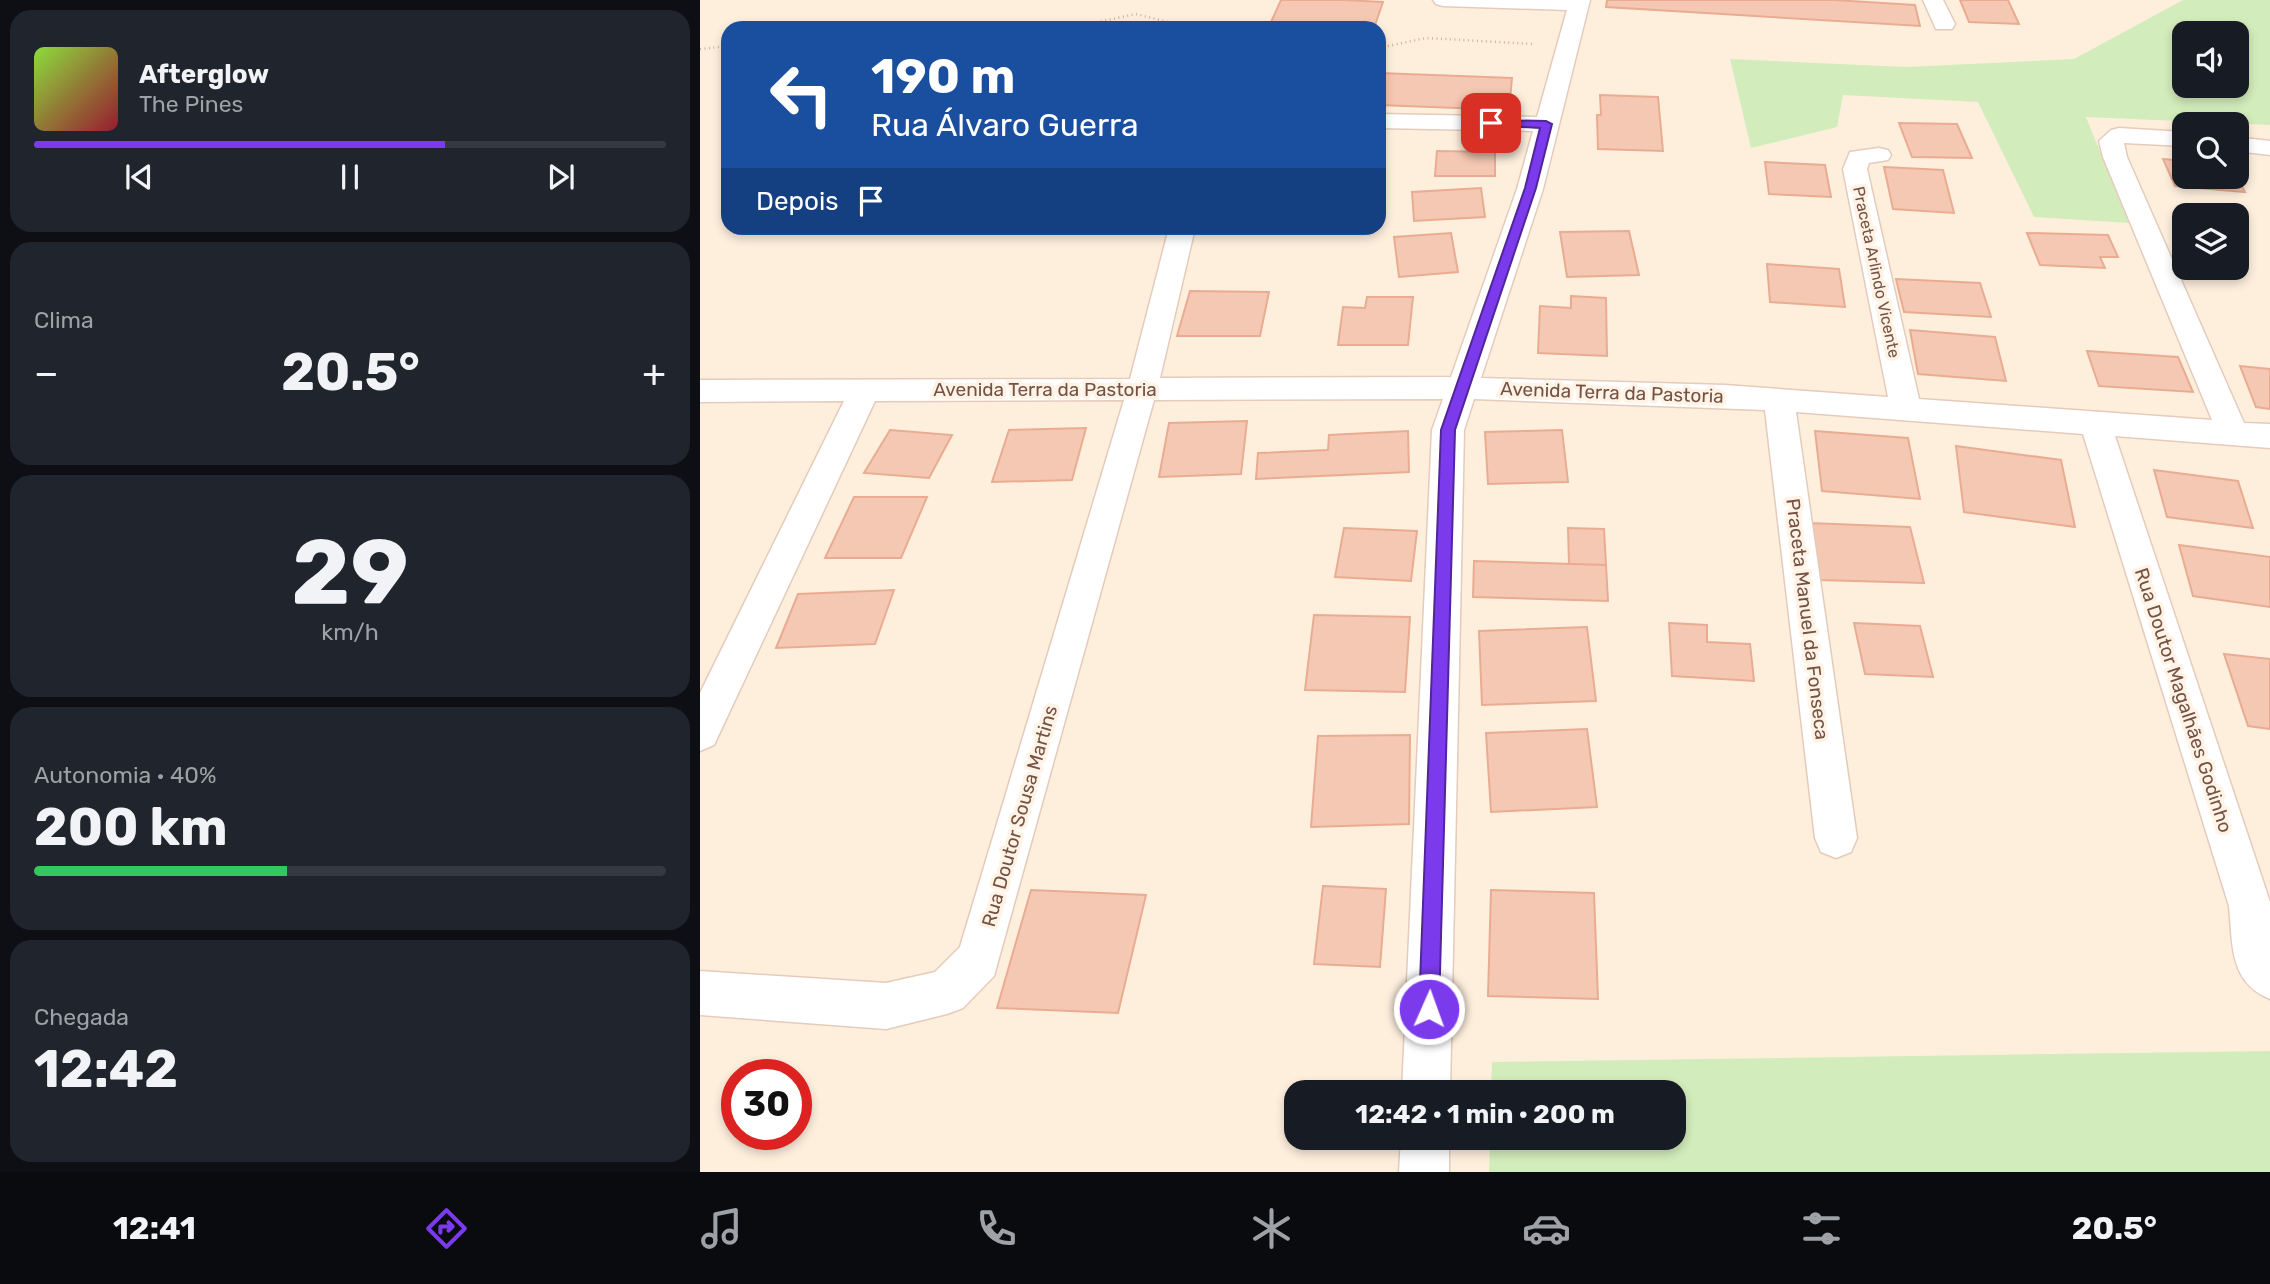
<!DOCTYPE html>
<html lang="pt">
<head>
<meta charset="utf-8">
<style>
  :root { --surface:#171b24; --page:#20242c; --text:#f1f3f6; --muted:#9ea1a6; --line:#363941; --accent:#7c3aed }
  body { margin:0; font-family:Rubik,sans-serif; background:var(--page); color:var(--text); height:100vh; display:flex; flex-direction:column; font-size:26px; white-space:nowrap }
  * { box-sizing:border-box; margin:0 }
  p { font-size:23px; color:var(--muted) }
  .icon { flex:none; width:38px; height:38px; fill:none; stroke:currentColor; stroke-width:2; stroke-linecap:round; stroke-linejoin:round }
  .map { position:relative; flex:1; overflow:hidden }
  .panel { display:flex; flex-direction:column; gap:10px; padding:10px; background:#0d0f14; width:700px }
  .panel>* { flex:none }
  .hud { position:absolute; left:21px; top:21px; width:665px; height:214px; border-radius:21px; box-shadow:0 4px 10px #0003; background:#1a4fa0; color:#fff; overflow:hidden }
  .buttons { position:absolute; left:1472px; top:21px; display:grid; gap:14px }
  .buttons a { display:grid; place-items:center; width:77px; height:77px; border-radius:14px; background:var(--surface); box-shadow:0 4px 10px #0003; font-size:35px }
  .speed { position:absolute; left:21px; top:1059px; display:flex; gap:14px; font-size:35px; font-weight:700; text-align:center }
  .speed>* { display:grid; place-content:center; width:91px; height:91px; border-radius:50%; background:var(--surface); box-shadow:0 4px 10px #0003; line-height:1 }
  .speed .limit { border:10px solid #d22; background:#fff; color:#111 }
  .pin { position:absolute; display:grid; place-items:center; width:60px; height:60px; color:#fff; margin:-30px; border-radius:14px; box-shadow:0 4px 10px #0006 }
  .me { position:absolute; width:77px; margin:-38px; rotate:2deg; stroke-linejoin:round; filter:drop-shadow(0 0 5px #0008) }
  .turn { display:flex; align-items:center; gap:24px; height:147px; padding:0 35px; font-size:32px }
  .turn .icon { width:91px; height:91px; stroke-width:2.5 }
  .turn b { display:block; font-size:49px; line-height:60px }
  .then { display:flex; align-items:center; height:66px; padding:0 35px; background:#0003; gap:14px; font-size:26px }
  .big { font-size:52px; font-weight:700; line-height:1.1 }
  .panel .widget { flex:1; display:flex; flex-direction:column; justify-content:center; gap:10px; min-width:0; padding:0 24px; border-radius:21px; background:var(--page) }
  .panel .dial { align-items:center; gap:0 }
  .dial b { font-size:91px; line-height:1 }
  .song { display:flex; align-items:center; gap:21px }
  .cover { width:84px; height:84px; border-radius:10px; background:linear-gradient(135deg,hsl(90 70% 55%),hsl(350 70% 35%)) }
  .played { height:7px; border-radius:4px; background:linear-gradient(90deg,var(--accent) 65%,var(--line) 65%) }
  .keys { display:flex; justify-content:space-around; direction:ltr }
  .heat { display:flex; justify-content:space-between; align-items:center; font-size:38px; direction:ltr }
  .charge { height:10px; border-radius:5px; background:linear-gradient(90deg,#34c759 40%,var(--line) 0) }
  .trip { position:absolute; left:584px; top:1080px; width:402px; height:70px; border-radius:21px; background:var(--surface); box-shadow:0 4px 10px #0003; font-weight:700; line-height:70px; text-align:center }
  .tab-bar { display:flex; height:112px; justify-content:space-around; align-items:center; background:#090b0e; color:var(--muted) }
  .tab-bar .icon { width:49px; height:49px }
  .tab-bar .on { color:var(--accent) }
  .tab-bar b { font-size:32px; color:var(--text) }
  main { display:flex; flex:1; min-height:0 }
  .map>svg:first-child { display:block }
  .green { fill:#d3ecbb; fill-rule:evenodd }
  .building { fill:#f5c8b3; stroke:#e9ac92; stroke-width:2 }
  .lines { fill:none; stroke-linecap:round; stroke-linejoin:round }
  .street-casing { stroke:#e4cbbc; stroke-width:3 }
  .path { stroke:#daab97; stroke-width:2.5; stroke-dasharray:1 3.5; stroke-linecap:butt }
  .street { fill:#fff; fill-rule:evenodd }
  .route { fill:#7c3aed; stroke:#51269a; stroke-width:2 }
  .labels { text-anchor:middle; stroke-width:7; stroke-linejoin:round; paint-order:stroke }
  .far-street-label { font-size:16px; fill:#755244; stroke:#fff3e5 }
  .street-label { font-size:19px; fill:#755244; stroke:#fff3e5 }
</style>
</head>
<body>
<main>
<section class="panel">
<div class="widget">
<div class="song"><i class="cover"></i><div><b>Afterglow</b><p>The Pines</p></div></div>
<div class="played"></div>
<div class="keys"><svg class="icon" aria-label="previous" viewBox="0 0 24 24"><path d="M18 5L8 12l10 7zM5 5v14"/></svg><svg class="icon" aria-label="pause" viewBox="0 0 24 24"><path d="M8 5v14M16 5v14"/></svg><svg class="icon" aria-label="next" viewBox="0 0 24 24"><path d="M6 5l10 7-10 7zM19 5v14"/></svg></div>
</div>
<div class="widget"><p>Clima</p>
<div class="heat"><a>−</a><b class="big">20.5°</b><a>+</a></div>
</div>
<div class="widget dial"><b>29</b><p>km/h</p></div>
<div class="widget"><p>Autonomia · 40%</p><b class="big">200 km</b><div class="charge"></div></div>
<div class="widget"><p>Chegada</p><b class="big">12:42</b></div>
</section>
<div class="map">
<svg width="1570" height="1172" viewBox="0 0 1570 1172">
  <rect width="100%" height="100%" fill="#feefdd"/>
  <!-- green -->
  <path class="green" d="M 1483,0 L 1570,0 L 1570,125 L 1386,117 L 1429,223 L 1334,217 L 1278,102 L 1143,95 L 1137,127 L 1051,148 L 1030,59 L 1206,67 L 1374,59 ZM 1484,33 L 1536,33 L 1536,86 L 1484,86 Z
    M 1570,1051 L 1570,1172 L 789,1172 L 790,1138 L 975,1138 L 975,1092 L 791,1092 L 792,1062 Z"/>
  <!-- building -->
  <path class="building" d="M 581,0 L 644,0 L 683,2 L 674,28 L 571,22 Z
    M 907,0 L 1134,0 L 1215,5 L 1220,26 L 906,7 Z
    M 1260,0 L 1308,0 L 1319,24 L 1269,22 Z
    M 679,73 L 812,78 L 809,110 L 679,105 Z
    M 900,95 L 958,97 L 963,151 L 898,149 L 897,115 L 901,115 Z
    M 1199,123 L 1257,124 L 1272,158 L 1212,157 Z
    M 737,151 L 795,152 L 795,176 L 735,176 Z
    M 1463,159 L 1484,161 L 1484,177 L 1536,175 L 1545,192 L 1475,186 Z
    M 1065,162 L 1125,165 L 1131,197 L 1069,194 Z
    M 1184,167 L 1243,170 L 1254,213 L 1193,209 Z
    M 781,188 L 785,217 L 714,221 L 712,192 Z
    M 929,231 L 939,275 L 867,277 L 860,232 Z
    M 751,233 L 758,272 L 699,277 L 694,237 Z
    M 1327,233 L 1408,235 L 1418,257 L 1400,257 L 1405,268 L 1340,265 Z
    M 1067,264 L 1139,269 L 1145,307 L 1070,302 Z
    M 1196,279 L 1280,283 L 1291,317 L 1204,312 Z
    M 490,291 L 569,292 L 560,336 L 477,336 Z
    M 871,296 L 906,298 L 907,356 L 838,353 L 840,306 L 871,308 Z
    M 667,297 L 713,297 L 708,345 L 638,345 L 643,307 L 665,308 Z
    M 1210,330 L 1295,337 L 1306,381 L 1218,374 Z
    M 1387,351 L 1478,357 L 1493,392 L 1399,386 Z
    M 1540,366 L 1570,369 L 1570,409 L 1556,407 Z
    M 547,421 L 541,474 L 459,477 L 469,423 Z
    M 386,428 L 372,480 L 292,482 L 309,430 Z
    M 190,430 L 252,435 L 229,478 L 164,473 Z
    M 862,430 L 868,482 L 788,484 L 785,432 Z
    M 708,431 L 709,472 L 556,479 L 558,453 L 628,450 L 629,435 Z
    M 1115,431 L 1208,438 L 1220,499 L 1122,491 Z
    M 1256,446 L 1361,460 L 1375,527 L 1264,512 Z
    M 1454,470 L 1538,481 L 1553,528 L 1467,517 Z
    M 154,497 L 227,497 L 201,558 L 125,558 Z
    M 1109,523 L 1210,527 L 1224,583 L 1120,580 Z
    M 644,528 L 717,531 L 711,581 L 635,577 Z
    M 868,528 L 904,529 L 906,565 L 869,564 Z
    M 1479,545 L 1570,557 L 1570,607 L 1493,596 Z
    M 774,561 L 906,565 L 908,601 L 773,597 Z
    M 194,590 L 175,644 L 76,648 L 98,594 Z
    M 614,615 L 710,617 L 705,692 L 605,690 Z
    M 969,623 L 1007,625 L 1007,642 L 1050,644 L 1054,681 L 972,676 Z
    M 1154,623 L 1220,626 L 1233,677 L 1165,674 Z
    M 887,627 L 896,701 L 782,705 L 779,631 Z
    M 1524,654 L 1570,659 L 1570,729 L 1548,726 Z
    M 887,729 L 897,807 L 791,812 L 786,733 Z
    M 710,735 L 709,824 L 611,827 L 618,736 Z
    M 623,886 L 686,889 L 680,967 L 614,964 Z
    M 331,890 L 446,895 L 418,1013 L 297,1008 Z
    M 791,890 L 894,893 L 898,999 L 788,996 Z"/>
  <g class="lines">
    <!-- street casing -->
    <g class="street-casing">
      <path id="street" d="M 733,0 L 890,0 L 843,189 L 781,378 L 1025,385 L 1188,397 L 1143,169 L 1150,152 L 1179,148 L 1188,150 L 1191,155 L 1188,160 L 1169,163 L 1167,169 L 1219,399 L 1512,420 L 1403,157 L 1399,141 L 1411,130 L 1419,128 L 1484,132 L 1484,146 L 1424,143 L 1427,157 L 1544,423 L 1570,424 L 1570,448 L 1415,436 L 1570,902 L 1570,999 C 1529,982 1533,945 1529,906 L 1383,434 L 1096,412 L 1157,838 L 1151,852 L 1136,858 L 1121,852 L 1115,838 L 1065,410 L 774,399 L 764,430 L 750,1092 L 702,1092 L 732,430 L 743,399 L 454,400 L 294,976 L 263,1008 L 247,1014 L 186,1029 L 0,1015 L 0,971 L 186,983 L 235,972 L 260,947 L 424,400 L 175,401 L 14,745 L 0,751 L 0,693 L 144,401 L 0,402 L 0,380 L 430,379 L 469,228 L 495,228 L 460,378 L 751,377 L 817,189 L 833,131 L 679,128 L 679,114 L 837,117 L 867,10 L 743,6 L 736,4 Z
        M 1223,0 L 1243,0 L 1255,24 L 1252,29 L 1236,29 Z
        M 1536,137 L 1570,141 L 1570,155 L 1536,151 Z
        M 701,1138 L 749,1138 L 749,1172 L 699,1172 Z"/>
    </g>
    <!-- path -->
    <path class="path" d="M 370,28 L 436,14 L 492,28
      M 679,48 L 726,38 L 834,44
      M 0,49 L 28,46"/>
    <!-- street -->
    <use href="#street" class="street"/>
  </g>
  <!-- route -->
  <path class="route" d="M 791,120 L 846,121 L 852,124 L 836,188 L 755,430 L 739,1009 L 736,1017 L 729,1020 L 722,1017 L 719,1009 L 741,430 L 825,188 L 840,128 L 787,125 L 785,123 Z"/>
  <g class="labels">
    <!-- far-street labels -->
    <g class="far-street-label">
      <text transform="translate(1177 272) rotate(78)" y="6">Praceta Arlindo Vicente</text>
    </g>
    <!-- street labels -->
    <g class="street-label">
      <text x="345" y="396">Avenida Terra da Pastoria</text>
      <text transform="translate(912 392) rotate(2)" y="7">Avenida Terra da Pastoria</text>
      <text transform="translate(1108 619) rotate(83)" y="7">Praceta Manuel da Fonseca</text>
      <text transform="translate(1484 700) rotate(72)" y="7">Rua Doutor Magalhães Godinho</text>
      <text transform="translate(319 816) rotate(-74)" y="7">Rua Doutor Sousa Martins</text>
    </g>
  </g>
</svg>
<div class="buttons">
<a><svg class="icon" aria-label="sound" viewBox="0 0 24 24"><path d="M4 9h4l5-4v14l-5-4H4zM17 9q2 3 0 6"/></svg></a>
<a><svg class="icon" aria-label="search" viewBox="0 0 24 24"><circle cx="10" cy="10" r="6"/><path d="M15 15l6 6"/></svg></a>
<a><svg class="icon" aria-label="layers" viewBox="0 0 24 24"><path d="M12 4l9 5-9 5-9-5zM3 14l9 5 9-5"/></svg></a>
</div>
<div class="speed"><div class="limit">30</div></div>
<div class="pin" style="left:791px;top:123px;background:#d93025"><svg class="icon" aria-label="arrive" viewBox="0 0 24 24"><path d="M6 21V4h12l-3 4 3 4H6"/></svg></div>
<svg class="me" style="left:729px;top:1009px" viewBox="-20 -20 40 40"><circle r="17" fill="#7c3aed" stroke="#fff" stroke-width="3"/><path d="M0-11L8 9 0 5-8 9z" fill="#fff"/></svg>
<div class="trip">12:42 · 1 min · 200 m</div>
<div class="hud">
<div class="turn"><svg class="icon" aria-label="left" viewBox="0 0 24 24"><path d="M17 20v-9H6M10 6l-5 5 5 5"/></svg><div><b>190 m</b>Rua Álvaro Guerra</div></div>
<div class="then">Depois<svg class="icon" aria-label="arrive" viewBox="0 0 24 24"><path d="M6 21V4h12l-3 4 3 4H6"/></svg></div>
</div>
</div>
</main>
<nav class="tab-bar">
<b>12:41</b>
<svg class="icon on" aria-label="directions" viewBox="0 0 24 24"><path d="M12 3l9 9-9 9-9-9zM9 14v-3h6M13 9l2 2-2 2"/></svg>
<svg class="icon" aria-label="music" viewBox="0 0 24 24"><path d="M9 18V5l10-2v13"/><circle cx="6" cy="18" r="3"/><circle cx="16" cy="16" r="3"/></svg>
<svg class="icon" aria-label="phone" viewBox="0 0 24 24"><path d="M5 4h4l2 5-3 2q2 4 5 5l2-3 5 2v4C11 20 4 13 5 4z"/></svg>
<svg class="icon" aria-label="climate" viewBox="0 0 24 24"><path d="M12 3v18M4 7l16 10M4 17L20 7"/></svg>
<svg class="icon" aria-label="car" viewBox="0 0 24 24"><path d="M5 17H2v-5l4-1 3-4h7l3 4 3 1v5h-3M9 17h6M6 11h13"/><circle cx="7" cy="17" r="2"/><circle cx="17" cy="17" r="2"/></svg>
<svg class="icon" aria-label="filters" viewBox="0 0 24 24"><path d="M4 7h16M4 17h16"/><circle cx="9" cy="7" r="2"/><circle cx="15" cy="17" r="2"/></svg>
<b>20.5°</b>
</nav>
</body>
</html>
